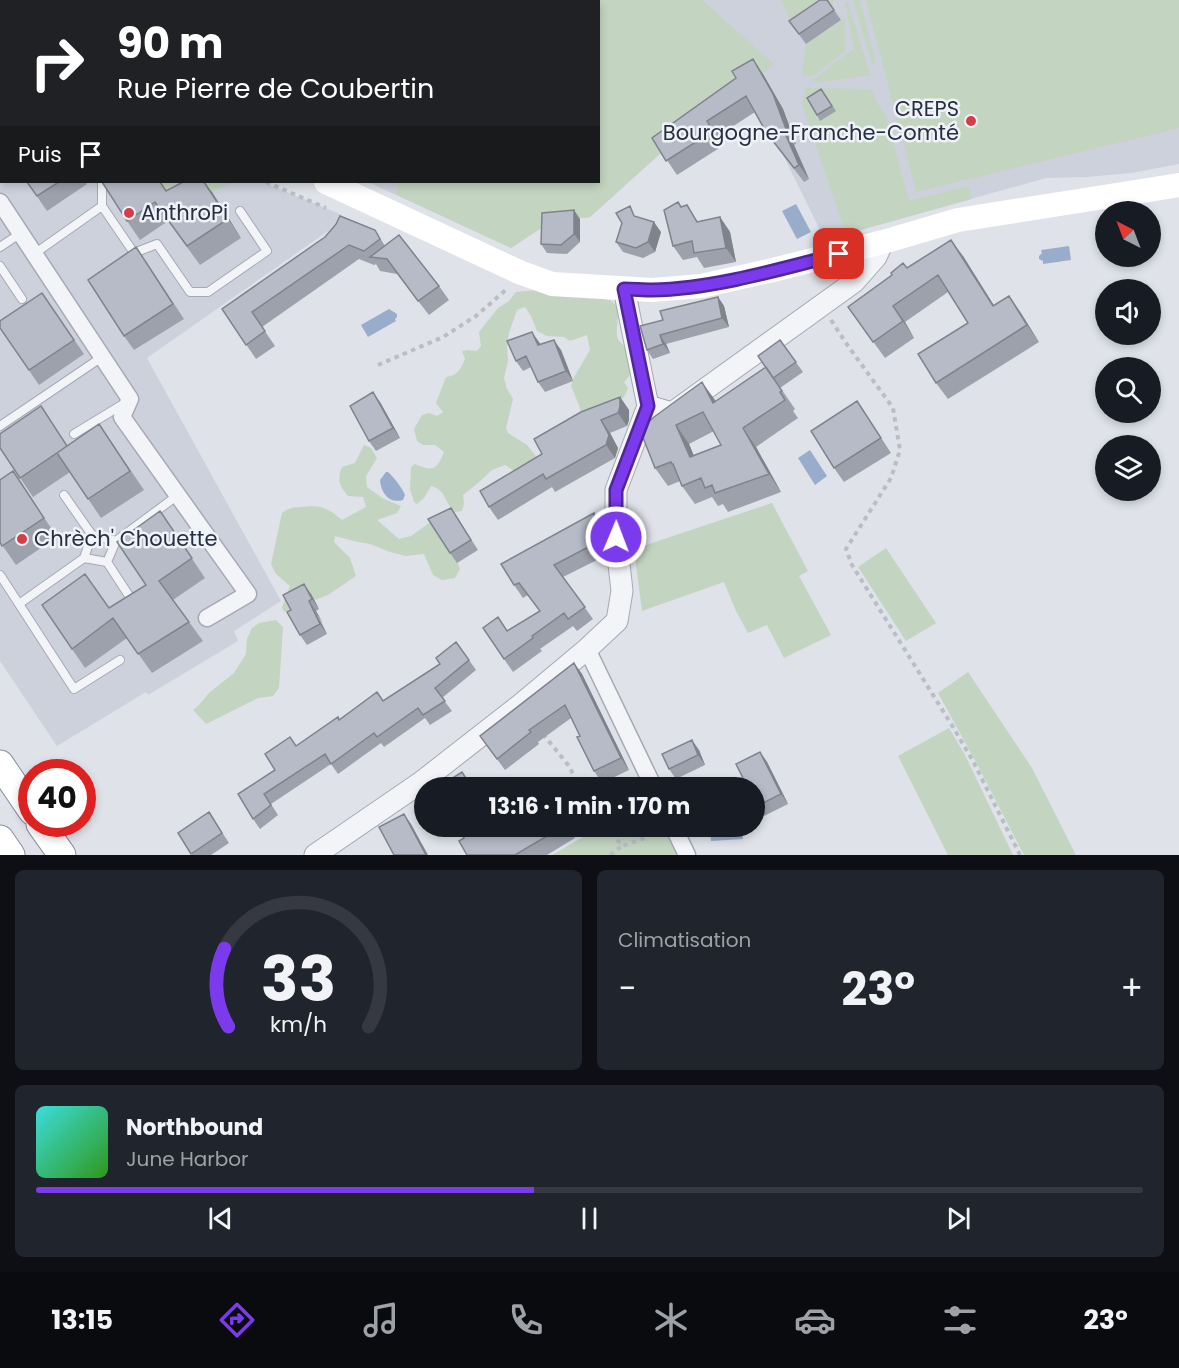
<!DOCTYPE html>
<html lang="fr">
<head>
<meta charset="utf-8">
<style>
  :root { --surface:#171b24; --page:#20242c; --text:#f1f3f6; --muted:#9ea1a6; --line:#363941; --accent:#7c3aed }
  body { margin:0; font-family:Poppins,sans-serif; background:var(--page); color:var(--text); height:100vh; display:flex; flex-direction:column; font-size:22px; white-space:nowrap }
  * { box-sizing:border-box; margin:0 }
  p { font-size:20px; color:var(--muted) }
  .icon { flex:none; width:33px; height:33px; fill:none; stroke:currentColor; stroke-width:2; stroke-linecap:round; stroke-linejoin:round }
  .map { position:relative; height:855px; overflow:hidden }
  .drawer { display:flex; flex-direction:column; gap:15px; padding:15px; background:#0d0f14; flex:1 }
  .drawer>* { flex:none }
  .hud { position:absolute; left:0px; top:0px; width:600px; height:183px; box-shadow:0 3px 9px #0003; background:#202124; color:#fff; overflow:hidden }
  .needle { width:39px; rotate:318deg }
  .tools { position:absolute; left:1095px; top:201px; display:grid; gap:12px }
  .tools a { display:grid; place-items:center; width:66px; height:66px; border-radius:50%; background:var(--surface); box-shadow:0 3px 9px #0003; font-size:30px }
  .speed { position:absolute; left:18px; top:759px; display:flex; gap:12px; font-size:30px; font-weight:700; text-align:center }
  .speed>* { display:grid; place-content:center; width:78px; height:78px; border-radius:50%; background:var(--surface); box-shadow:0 3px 9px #0003; line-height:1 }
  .speed .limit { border:9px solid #d22; background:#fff; color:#111 }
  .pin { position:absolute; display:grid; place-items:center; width:51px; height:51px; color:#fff; margin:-26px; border-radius:12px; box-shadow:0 3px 9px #0006 }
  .me { position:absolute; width:66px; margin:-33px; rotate:1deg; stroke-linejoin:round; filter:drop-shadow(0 0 4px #0008) }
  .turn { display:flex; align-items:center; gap:21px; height:126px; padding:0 18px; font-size:27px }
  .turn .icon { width:78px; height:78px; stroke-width:2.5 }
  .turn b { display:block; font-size:42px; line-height:51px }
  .then { display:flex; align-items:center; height:57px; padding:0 18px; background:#0003; gap:12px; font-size:22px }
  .big { font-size:45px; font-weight:700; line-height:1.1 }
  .drawer .card { flex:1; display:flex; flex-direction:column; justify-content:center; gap:9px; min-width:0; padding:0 21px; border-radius:9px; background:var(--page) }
  .drawer .dial { align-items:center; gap:0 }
  .dial svg { height:156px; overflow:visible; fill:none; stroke:var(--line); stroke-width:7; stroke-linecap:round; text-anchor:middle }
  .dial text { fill:var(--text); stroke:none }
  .song { display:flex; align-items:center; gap:18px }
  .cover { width:72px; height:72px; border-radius:9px; background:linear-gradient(135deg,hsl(180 70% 55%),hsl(110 70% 35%)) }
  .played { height:6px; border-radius:3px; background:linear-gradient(90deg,var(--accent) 45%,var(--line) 45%) }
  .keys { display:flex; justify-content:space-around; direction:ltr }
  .heat { display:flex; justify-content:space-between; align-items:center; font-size:33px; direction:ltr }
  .drawer .tiles { flex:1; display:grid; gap:15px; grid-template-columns:1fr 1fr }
  .card:last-child { grid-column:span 2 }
  .trip { position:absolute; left:414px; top:777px; width:351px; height:60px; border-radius:30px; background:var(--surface); box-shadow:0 3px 9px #0003; font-weight:700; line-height:60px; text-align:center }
  .tab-bar { display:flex; height:96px; justify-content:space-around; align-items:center; background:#090b0e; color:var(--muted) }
  .tab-bar .icon { width:42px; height:42px }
  .tab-bar .on { color:var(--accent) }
  .tab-bar b { font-size:27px; color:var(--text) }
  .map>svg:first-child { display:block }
  .built { fill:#cdd1db }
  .green { fill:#c3d4c0 }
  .water { fill:#98adcc }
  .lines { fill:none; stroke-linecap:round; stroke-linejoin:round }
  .service-casing { stroke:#a4a9b4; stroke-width:10 }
  .minor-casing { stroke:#a4a9b4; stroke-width:19 }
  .tertiary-casing { stroke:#a4a9b4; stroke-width:23 }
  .trunk-casing { stroke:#868ea1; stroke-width:29 }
  .path { stroke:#b9bdc4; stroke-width:4; stroke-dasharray:4.5 4.5; stroke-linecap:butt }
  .service { stroke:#f2f4f7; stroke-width:8 }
  .minor { stroke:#f2f4f7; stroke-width:16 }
  .tertiary { stroke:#f2f4f7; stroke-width:21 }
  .secondary { stroke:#fff; stroke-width:24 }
  .trunk { stroke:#fff; stroke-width:27 }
  .wall { fill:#9da1ab; fill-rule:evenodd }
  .shaded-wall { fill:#7f838b }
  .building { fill:#b6bbc7; stroke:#7f838b; stroke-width:1.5; fill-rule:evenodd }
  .route-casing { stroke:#51269a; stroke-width:15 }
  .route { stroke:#7c3aed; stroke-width:10 }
  .poi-dot { fill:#d63d48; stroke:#eff2f7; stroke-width:2 }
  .labels { text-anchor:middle; stroke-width:5; stroke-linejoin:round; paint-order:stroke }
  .poi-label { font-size:21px; fill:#272f42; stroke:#eff2f7; text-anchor:start }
</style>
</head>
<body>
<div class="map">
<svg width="1179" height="855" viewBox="0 0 1179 855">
  <rect width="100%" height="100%" fill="#dfe2e9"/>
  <!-- built -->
  <path class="built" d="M 0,0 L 1179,0 L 1179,164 L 1131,173 L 1087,177 L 1046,178 L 825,240 L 783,155 L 777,146 L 746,93 L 662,152 L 590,217 L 552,221 L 511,248 L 368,182 L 598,182 L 598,2 L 2,2 L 1,13 L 0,12 Z
    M 0,67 L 2,67 L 2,182 L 263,182 L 342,215 L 328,231 L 147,358 L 281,601 L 234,631 L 238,641 L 148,695 L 146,692 L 57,746 L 0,661 Z"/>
  <!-- green -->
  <path class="green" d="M 571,0 L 702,0 L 774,64 L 662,152 L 590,217 L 552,221 L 511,248 L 395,194 L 400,182 L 598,182 L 598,2 L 568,1 Z
    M 781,0 L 834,0 L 832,6 L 796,31 Z
    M 853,0 L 860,0 L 876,63 L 872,63 Z
    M 866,0 L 1179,0 L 1179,128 L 916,192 Z
    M 848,2 L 870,75 L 817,83 L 813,80 L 854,49 L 845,3 Z
    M 845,19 L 845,51 L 814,75 L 805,76 L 802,73 L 806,44 Z
    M 806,88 L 871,89 L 877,103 L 886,116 L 909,201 L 969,186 L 972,199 L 846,234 L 802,104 Z
    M 160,182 L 232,182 L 180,210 Z
    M 539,290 L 610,300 L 618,307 C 619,315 616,329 617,336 C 619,344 626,345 630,351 C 636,361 632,375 624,382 L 628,388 C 618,414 605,410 581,413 L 579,405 L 571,386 L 574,377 L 590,350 L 587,335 L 570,341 L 564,337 L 547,336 L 537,331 L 531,316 L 525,307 L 517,310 L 509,333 L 507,346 L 508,361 L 504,378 L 507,389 L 513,399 L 506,428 L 508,433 L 527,445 L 542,464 L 516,472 L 505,465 L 492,470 L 478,483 L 463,495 L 464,504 L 462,511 L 455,512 C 444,503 446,489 431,486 L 424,498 L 417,504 L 414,502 L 410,489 L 411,467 L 415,464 C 433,472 437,470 444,452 L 435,445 L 423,445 L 417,441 L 414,429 L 422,415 L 429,413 L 437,416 L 443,412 L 436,403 L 446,377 C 457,376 461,369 465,359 L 462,351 L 468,350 L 477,351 L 481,346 L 479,332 L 498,308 L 509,301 L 516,292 Z
    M 364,445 L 371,448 L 377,458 L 366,476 L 367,487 L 382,498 L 401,506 L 397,513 L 377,520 L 399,539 L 411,536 L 436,518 L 442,521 L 460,569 L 455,578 L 442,580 L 433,575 L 424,554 L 406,556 L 390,552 L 370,544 L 358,542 L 335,536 L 334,542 L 350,558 L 356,576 L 328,595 L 284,612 L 282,607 L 290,586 L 276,574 L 271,564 L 282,513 C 289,508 293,507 301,507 C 320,505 327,507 342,520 L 366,507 L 363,497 L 348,496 C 339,486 337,479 342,467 L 355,463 Z
    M 772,503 L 808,571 L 799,576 L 831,635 L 784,658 L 767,625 L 748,633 L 736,611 L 724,582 L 642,611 L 634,549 Z
    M 886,548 L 936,623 L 906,641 L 858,567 Z
    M 276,620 L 283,627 L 279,688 L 273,696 L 258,698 L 206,724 L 193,710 L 199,705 L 209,693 L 234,673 L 246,654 L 247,639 L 252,628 L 259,623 Z
    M 968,672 L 1032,768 L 1076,855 L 1024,855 L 977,764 L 938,693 Z
    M 949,728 L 965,755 L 1013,855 L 948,855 L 898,756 Z
    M 602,826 L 667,827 L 678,855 L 552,855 Z"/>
  <!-- water -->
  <path class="water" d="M 796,204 L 811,232 L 797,239 L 782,211 Z
    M 1069,246 L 1071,260 L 1043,264 L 1043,261 L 1039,259 L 1039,256 L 1042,253 L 1041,250 Z
    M 389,309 L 397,314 L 397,317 L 395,319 L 396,321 L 368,337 L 361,325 Z
    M 810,450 L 827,476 L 815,485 L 798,458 Z
    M 386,472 L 388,472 C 393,476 403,489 405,495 L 403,500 C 389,504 381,493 380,480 Z
    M 710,827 L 742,827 L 743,839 L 711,841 Z"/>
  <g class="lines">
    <!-- service casing -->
    <g class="service-casing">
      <path id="service" d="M 102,206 L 102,182
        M 0,247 L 21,233
        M 34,254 L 102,206 L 134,253 L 157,244 L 190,292 L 208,292 L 267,251 L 240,211
        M 0,266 L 22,299
        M 0,426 L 102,357
        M 74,434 L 125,403
        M 64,495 L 92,535
        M 116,541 L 107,562 L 84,558 L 92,535 L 116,541 L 178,495
        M 107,562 L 135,605
        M 0,575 L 19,604 L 84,558
        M 19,604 L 74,689 L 120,660"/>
    </g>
    <!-- minor casing -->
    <g class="minor-casing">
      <path id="minor" d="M 0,87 L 2,76
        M 0,202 L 130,399 L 122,417 L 248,594 L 207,618
        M 587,649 L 654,788
        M 673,826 L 687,855"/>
    </g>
    <!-- tertiary casing -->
    <g class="tertiary-casing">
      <path id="tertiary" d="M 648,406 L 672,413 L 854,282 L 876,257 L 883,242
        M 315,855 L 420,783 L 520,705 L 587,649 L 617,621 L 622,591 L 616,537 L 616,490 L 648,406 L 624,289"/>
    </g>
    <!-- trunk casing -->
    <g class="trunk-casing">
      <path id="trunk" d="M 0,764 L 32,811
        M 40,824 L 62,855
        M 0,839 L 11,855"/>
    </g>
    <!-- path -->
    <path class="path" d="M 198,0 L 199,2
      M 561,2 L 564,0
      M 266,182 L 326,208
      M 831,320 L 846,343 L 893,408 L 900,450 L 891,478 L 846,549 L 852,565 L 953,727 L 973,761 L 1020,855
      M 378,365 L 443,337 L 476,316 L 508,288
      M 543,734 L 569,766 L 580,788
      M 606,826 L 622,846 L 642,839 L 659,830
      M 610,855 L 622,846"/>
    <!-- service -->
    <use href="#service" class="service"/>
    <!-- minor -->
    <use href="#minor" class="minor"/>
    <!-- tertiary -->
    <use href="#tertiary" class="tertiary"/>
    <!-- secondary -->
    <path class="secondary" d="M 0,36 L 2,37
      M 326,182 L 519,272 L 552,284 L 652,290 L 701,286 L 773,270 L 883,242 L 958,220 L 1179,185"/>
    <!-- trunk -->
    <use href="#trunk" class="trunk"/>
  </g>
  <!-- wall -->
  <path class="wall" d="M 827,0 L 841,20 L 806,44 L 789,21 Z
    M 763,74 L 783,109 L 796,144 L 794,145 L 809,179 L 804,182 L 766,132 L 755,112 L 718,136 L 724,145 L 677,175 L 652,138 Z
    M 821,89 L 836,111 L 820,121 L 817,115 Z
    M 27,182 L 85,182 L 87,184 L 47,211 Z
    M 167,191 L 212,192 L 241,238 L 200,265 L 168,221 L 140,240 L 127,221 Z
    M 681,207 L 699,222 L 720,217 L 730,232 L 736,262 L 704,268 L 697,257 L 683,260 L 673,246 Z
    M 637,217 L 661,232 L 655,252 L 643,258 L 623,252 L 616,242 Z
    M 580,219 L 580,242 L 567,254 L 547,253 L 541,244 Z
    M 375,230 L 385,246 L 439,286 L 449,300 L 429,315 L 397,274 L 380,271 L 376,264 L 374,265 L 359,259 L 262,327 L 275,346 L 256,359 L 222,309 Z
    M 963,256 L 994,306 L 1009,296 L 1039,342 L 948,399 L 936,383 L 968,323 L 948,292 L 905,322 L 914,338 L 885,358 L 848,307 L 892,275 L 907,268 Z
    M 146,261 L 184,319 L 134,350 L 124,336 Z
    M 42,293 L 84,354 L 39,385 L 0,328 Z
    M 718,297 L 724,306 L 729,327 L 666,344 L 670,353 L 653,359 L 647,350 L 663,320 Z
    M 780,340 L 803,372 L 780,388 L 758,356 Z
    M 539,342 L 540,344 L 561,350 L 573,381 L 545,392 L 538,382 L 531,367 L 523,371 L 516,361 Z
    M 766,367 L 795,409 L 793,411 L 798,418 L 756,447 L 781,492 L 728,512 L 723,504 L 718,506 L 712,497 L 695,504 L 682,486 L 680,481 L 668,486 L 655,468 L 640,430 L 716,401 ZM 714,431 L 721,445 L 694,456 L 689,444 Z
    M 620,397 L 629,410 L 629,420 L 627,426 L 610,433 L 618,448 L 615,458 L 555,492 L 552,487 L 498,520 L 489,507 L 542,454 Z
    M 380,402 L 400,438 L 376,451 L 369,441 Z
    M 867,416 L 891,453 L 844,482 L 834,468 Z
    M 112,443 L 144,490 L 101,518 L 70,472 L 33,497 L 0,448 Z
    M 13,471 L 57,537 L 16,565 L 0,542 Z
    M 451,508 L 478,550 L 457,563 L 450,553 Z
    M 160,511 L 205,578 L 173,600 L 203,641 L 152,673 L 127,638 L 85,668 L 72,649 L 109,608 L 146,585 Z
    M 594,513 L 603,525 L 605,556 L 563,577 L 593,619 L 577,631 L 573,626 L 540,649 L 542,651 L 513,672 L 504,659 L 508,631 L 540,611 L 528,595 L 523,598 L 514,585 Z
    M 311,594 L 319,609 L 316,611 L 327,634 L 307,645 L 300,635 L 291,610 Z
    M 456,642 L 476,670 L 442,698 L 452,711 L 430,725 L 425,718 L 384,747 L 381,743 L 338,774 L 331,764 L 271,804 L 278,815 L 260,829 L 253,819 L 275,770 L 296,746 L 339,720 L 383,701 L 440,664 Z
    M 574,663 L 582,674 L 629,770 L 602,783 L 594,771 L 580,736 L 571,718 L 538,742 L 539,744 L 505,770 L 480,736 Z
    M 699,750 L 705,765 L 676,779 L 669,769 Z
    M 760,752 L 767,762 L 788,804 L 764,816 L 757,806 Z
    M 209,812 L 229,843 L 211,855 L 192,855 L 178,833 Z
    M 457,826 L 569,826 L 575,838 L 547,855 L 467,855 L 464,838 Z"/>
  <!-- shaded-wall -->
  <path class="shaded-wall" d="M 133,0 L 142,0 L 141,2 L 134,2 Z
    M 753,59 L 763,74 L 783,109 L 796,144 L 786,129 Z
    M 784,131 L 794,145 L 809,179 L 799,165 Z
    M 204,182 L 212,192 L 241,238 L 228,219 Z
    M 574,210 L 580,219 L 580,242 L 574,234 Z
    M 720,217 L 730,232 L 736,262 L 726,248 Z
    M 654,222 L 661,232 L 655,252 L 648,242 Z
    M 951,240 L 963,256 L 1005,323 L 993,306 Z
    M 1009,296 L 1021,313 L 1039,342 L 1027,325 Z
    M 718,297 L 724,306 L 729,327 L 722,318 Z
    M 893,306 L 905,322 L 914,338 L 903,321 Z
    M 532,332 L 539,342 L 545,355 L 538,345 Z
    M 660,335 L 666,344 L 670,353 L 663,344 Z
    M 554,340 L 561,350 L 573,381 L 566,371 Z
    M 702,382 L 715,400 L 726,421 L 713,403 Z
    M 373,392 L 380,402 L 400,438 L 393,428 Z
    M 620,397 L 629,410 L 629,420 L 627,426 L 618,413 Z
    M 601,420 L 610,433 L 618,448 L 615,458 L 606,445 Z
    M 676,425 L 689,444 L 702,476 L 690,457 Z
    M 743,428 L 756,447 L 781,492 L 769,474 Z
    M 594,513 L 603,525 L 605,556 L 596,543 Z
    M 304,584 L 311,594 L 319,609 L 312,599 Z
    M 309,601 L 316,611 L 323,623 L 316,613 Z
    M 314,613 L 321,623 L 327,634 L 320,624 Z
    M 574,663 L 582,674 L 629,770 L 621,758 Z
    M 692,740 L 699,750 L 705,765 L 698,755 Z
    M 760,752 L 767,762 L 788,804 L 781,794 Z
    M 404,814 L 411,824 L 428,855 L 426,855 Z"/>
  <!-- building -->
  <path class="building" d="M 21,0 L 101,0 L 102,1 L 101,2 L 24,2 Z
    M 223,0 L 338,0 L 340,2 L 225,2 Z
    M 820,0 L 827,0 L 834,10 L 799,34 L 789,21 Z
    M 753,59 L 773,94 L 786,129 L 784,131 L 799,165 L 794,168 L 766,132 L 746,96 L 707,121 L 713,131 L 666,161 L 652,138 L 736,78 L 732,71 Z
    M 821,89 L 832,106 L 817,115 L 807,98 Z
    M 27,182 L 59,182 L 37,196 Z
    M 102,182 L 160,182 L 166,191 L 183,182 L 204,182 L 228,219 L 187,246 L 155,202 L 127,221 Z
    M 678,202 L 681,207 L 687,205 L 697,222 L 720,217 L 726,248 L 694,253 L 692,241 L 673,246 L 664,210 Z
    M 630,206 L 634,216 L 654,222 L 648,242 L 636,248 L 616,242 L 622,223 L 616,213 Z
    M 574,210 L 574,234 L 561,245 L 541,244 L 542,213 Z
    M 340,216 L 375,230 L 380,239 L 364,251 L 349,245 L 252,312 L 265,331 L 246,345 L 222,309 L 325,237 L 336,224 Z
    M 399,235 L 439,286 L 418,301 L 387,259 L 370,257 Z
    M 951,240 L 993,306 L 1009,296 L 1027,325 L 936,383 L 918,354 L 968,323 L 938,275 L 893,306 L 903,321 L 873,342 L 848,307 L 892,275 L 891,273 L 903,263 L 907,268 Z
    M 136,247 L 173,304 L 124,336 L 88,280 Z
    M 42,293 L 74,340 L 29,370 L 0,328 L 0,321 Z
    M 718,297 L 722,318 L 660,335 L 663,344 L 647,350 L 640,326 L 663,320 L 660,311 Z
    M 532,332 L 538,345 L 554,340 L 566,371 L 538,382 L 526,356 L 516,361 L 507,341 Z
    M 780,340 L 796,362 L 773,378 L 758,356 Z
    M 766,367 L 782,391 L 780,392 L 785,400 L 743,428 L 769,474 L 715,493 L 712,485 L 705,488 L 701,478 L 682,486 L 673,464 L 672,464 L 671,462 L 655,468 L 640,430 L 654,417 L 702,382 L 713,403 ZM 703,412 L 721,445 L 690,457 L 676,425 Z
    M 373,392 L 393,428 L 369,441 L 350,406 Z
    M 620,397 L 620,407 L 618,413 L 601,420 L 609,435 L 606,445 L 546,479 L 543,474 L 489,507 L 480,491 L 542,454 L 534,439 L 581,412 Z
    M 857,401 L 881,438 L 834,468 L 811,431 Z
    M 41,406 L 67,446 L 20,478 L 0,448 L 0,434 Z
    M 99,424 L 130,471 L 88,499 L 57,453 Z
    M 13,471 L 44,518 L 2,546 L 0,542 L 0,480 Z
    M 451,508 L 471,540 L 450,553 L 428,519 Z
    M 160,511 L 192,558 L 159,581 L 189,622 L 138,654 L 113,618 L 72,649 L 42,605 L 85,574 L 109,608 L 146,585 L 117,542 Z
    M 594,513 L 596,543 L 554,565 L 585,607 L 568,619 L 564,613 L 532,636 L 533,638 L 504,659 L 483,628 L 498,617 L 507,631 L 540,611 L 519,583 L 514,585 L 501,564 Z
    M 304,584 L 312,599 L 309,601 L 320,624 L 300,635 L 287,612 L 291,610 L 283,595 Z
    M 456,642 L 469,660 L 435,688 L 445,701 L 423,715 L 418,708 L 377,737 L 374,733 L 331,764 L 325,754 L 264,794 L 271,805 L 253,819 L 238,794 L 275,770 L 265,754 L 290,737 L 296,746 L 338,717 L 339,720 L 377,692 L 383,701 L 440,664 L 436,658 Z
    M 574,663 L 621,758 L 594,771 L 577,737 L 580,736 L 565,705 L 529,730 L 531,732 L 497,759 L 480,736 Z
    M 692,740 L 698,755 L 669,769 L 662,754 Z
    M 760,752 L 781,794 L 757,806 L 754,801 L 754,788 L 748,788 L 736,764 Z
    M 462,772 L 472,788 L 445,788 L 443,784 Z
    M 209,812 L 222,833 L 191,854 L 178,833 Z
    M 404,814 L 426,855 L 394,855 L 379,827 Z
    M 457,826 L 564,826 L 515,855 L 467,855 L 459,841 L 464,838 Z"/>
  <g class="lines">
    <!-- route casing -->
    <g class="route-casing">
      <path id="route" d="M 616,537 L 616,490 L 648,406 L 624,289 C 633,289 643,290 652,290 C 712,289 781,269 839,254"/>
    </g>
    <!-- route -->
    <use href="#route" class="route"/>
  </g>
  <!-- markers -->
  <g class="poi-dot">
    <circle cx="971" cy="121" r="6"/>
    <circle cx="129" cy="213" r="6"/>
    <circle cx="22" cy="539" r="6"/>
  </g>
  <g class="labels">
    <!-- poi labels -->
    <g class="poi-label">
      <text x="959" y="116" text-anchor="end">CREPS<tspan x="959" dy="24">Bourgogne-Franche-Comté</tspan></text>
      <text x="141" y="220">AnthroPi</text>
      <text x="34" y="546">Chrèch' Chouette</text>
    </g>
  </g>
</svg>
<div class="tools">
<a><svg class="needle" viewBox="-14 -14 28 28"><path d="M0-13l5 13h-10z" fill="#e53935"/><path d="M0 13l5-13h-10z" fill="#9ea1a6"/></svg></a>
<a><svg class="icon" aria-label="sound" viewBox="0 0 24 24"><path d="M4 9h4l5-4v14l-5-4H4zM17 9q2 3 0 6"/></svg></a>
<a><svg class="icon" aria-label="search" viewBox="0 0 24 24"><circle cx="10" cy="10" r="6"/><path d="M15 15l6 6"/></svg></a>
<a><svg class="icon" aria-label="layers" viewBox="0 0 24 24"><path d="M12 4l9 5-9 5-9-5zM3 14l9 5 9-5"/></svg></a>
</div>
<div class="speed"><div class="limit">40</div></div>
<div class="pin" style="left:839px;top:254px;background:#d93025"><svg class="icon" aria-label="arrive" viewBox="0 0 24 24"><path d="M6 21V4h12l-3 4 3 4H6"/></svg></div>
<svg class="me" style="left:616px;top:537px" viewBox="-20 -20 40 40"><circle r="17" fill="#7c3aed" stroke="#fff" stroke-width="3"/><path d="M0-11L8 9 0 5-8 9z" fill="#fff"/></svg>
<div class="trip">13:16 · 1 min · 170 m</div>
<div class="hud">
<div class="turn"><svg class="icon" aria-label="right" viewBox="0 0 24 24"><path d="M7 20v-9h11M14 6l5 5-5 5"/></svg><div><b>90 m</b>Rue Pierre de Coubertin</div></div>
<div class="then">Puis<svg class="icon" aria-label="arrive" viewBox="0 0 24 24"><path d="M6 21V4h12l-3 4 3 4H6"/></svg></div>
</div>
</div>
<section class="drawer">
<div class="tiles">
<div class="card dial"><svg viewBox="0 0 100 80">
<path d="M14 69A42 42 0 1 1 86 69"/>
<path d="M14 69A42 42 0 0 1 12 29" stroke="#7c3aed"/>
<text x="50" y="56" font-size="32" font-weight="700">33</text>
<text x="50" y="72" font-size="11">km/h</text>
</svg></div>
<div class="card"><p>Climatisation</p>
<div class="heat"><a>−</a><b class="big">23°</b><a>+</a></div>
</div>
<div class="card">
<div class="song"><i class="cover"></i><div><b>Northbound</b><p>June Harbor</p></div></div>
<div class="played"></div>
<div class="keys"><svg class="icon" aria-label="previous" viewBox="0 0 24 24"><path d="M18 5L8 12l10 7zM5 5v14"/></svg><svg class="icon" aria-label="pause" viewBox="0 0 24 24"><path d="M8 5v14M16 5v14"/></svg><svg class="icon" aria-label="next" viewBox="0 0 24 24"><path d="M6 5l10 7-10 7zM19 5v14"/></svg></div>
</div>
</div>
</section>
<nav class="tab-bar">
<b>13:15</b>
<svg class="icon on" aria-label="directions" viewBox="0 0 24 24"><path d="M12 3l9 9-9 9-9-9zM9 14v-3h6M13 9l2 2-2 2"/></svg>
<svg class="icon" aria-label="music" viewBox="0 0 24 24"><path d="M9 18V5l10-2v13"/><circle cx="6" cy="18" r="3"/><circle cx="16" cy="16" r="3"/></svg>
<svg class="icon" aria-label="phone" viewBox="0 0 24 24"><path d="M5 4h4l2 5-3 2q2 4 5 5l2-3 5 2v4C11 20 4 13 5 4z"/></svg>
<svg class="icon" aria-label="climate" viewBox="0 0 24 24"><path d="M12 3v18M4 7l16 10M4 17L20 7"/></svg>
<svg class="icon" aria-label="car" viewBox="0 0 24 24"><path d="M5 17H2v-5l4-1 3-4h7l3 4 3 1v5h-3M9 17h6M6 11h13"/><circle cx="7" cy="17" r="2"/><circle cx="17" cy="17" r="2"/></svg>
<svg class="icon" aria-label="filters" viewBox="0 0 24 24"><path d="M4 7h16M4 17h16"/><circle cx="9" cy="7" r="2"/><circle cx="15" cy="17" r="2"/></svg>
<b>23°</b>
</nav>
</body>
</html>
